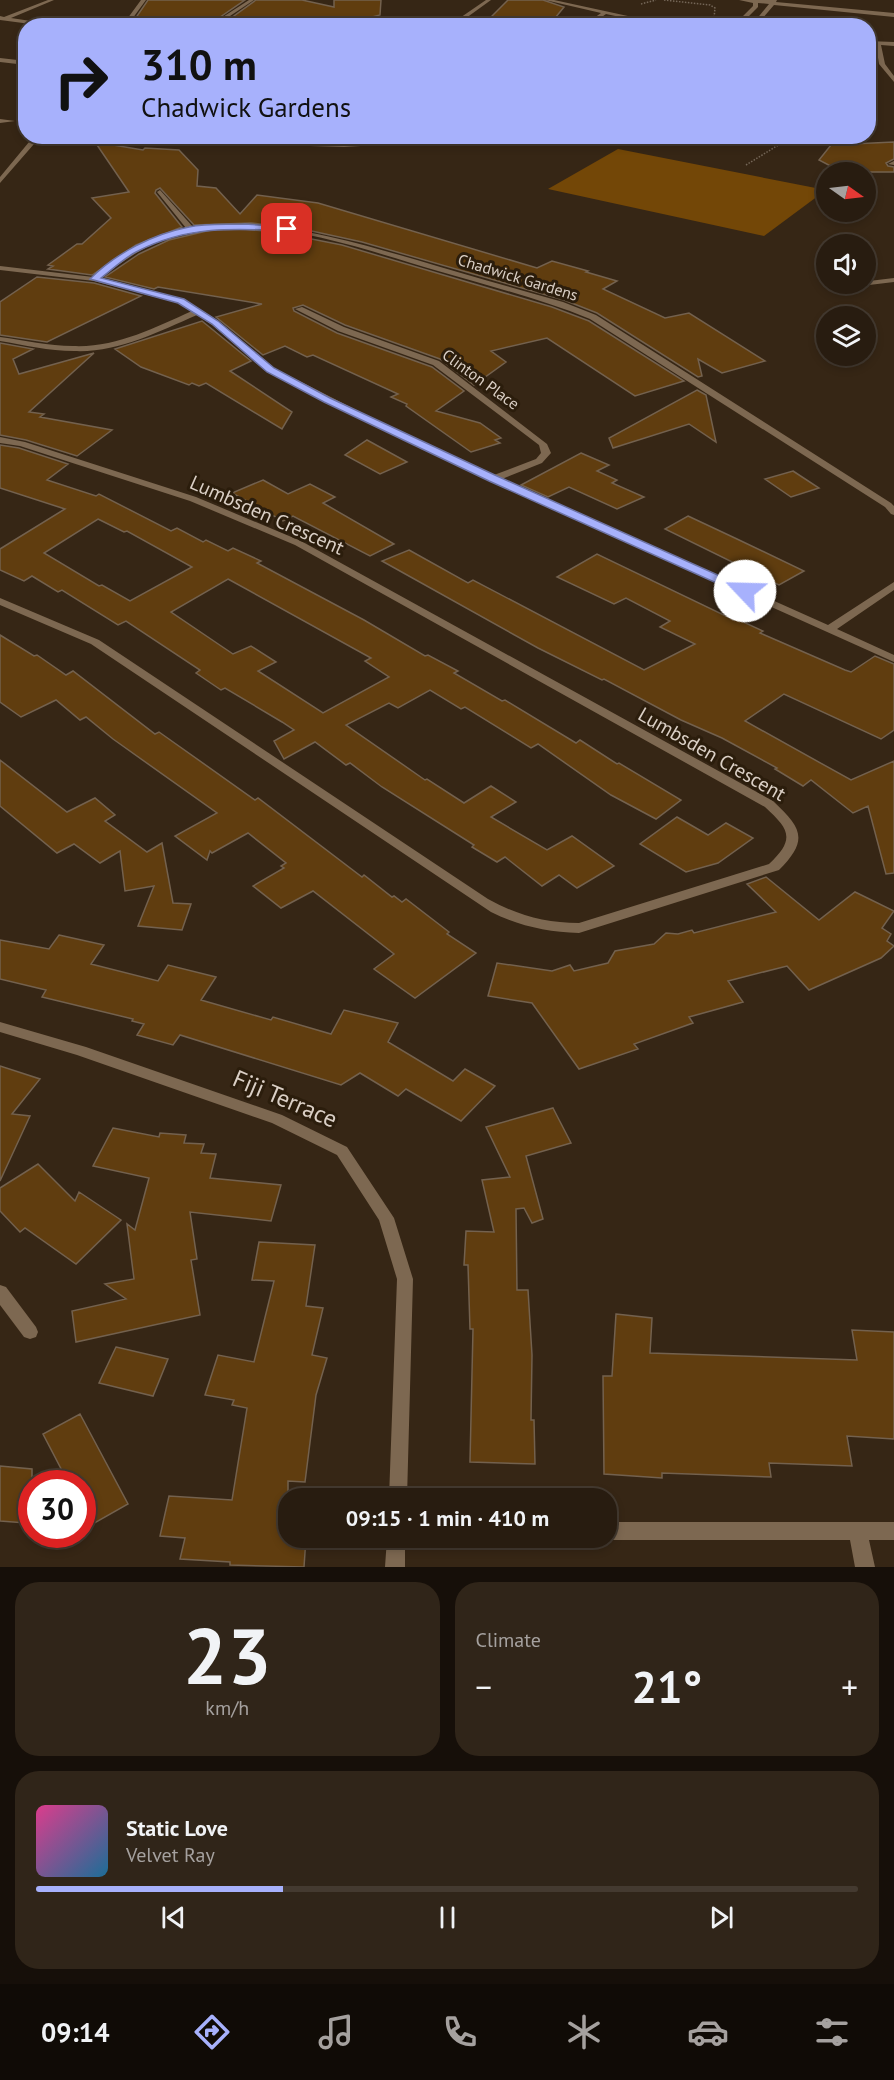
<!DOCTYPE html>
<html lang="en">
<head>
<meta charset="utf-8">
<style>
  :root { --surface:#281c10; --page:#302519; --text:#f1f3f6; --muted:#a5a19f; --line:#443a30; --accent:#a7b1fc }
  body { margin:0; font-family:"PT Sans",sans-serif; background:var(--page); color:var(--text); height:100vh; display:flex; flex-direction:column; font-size:22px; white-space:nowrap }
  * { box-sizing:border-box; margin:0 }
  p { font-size:20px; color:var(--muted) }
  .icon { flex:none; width:33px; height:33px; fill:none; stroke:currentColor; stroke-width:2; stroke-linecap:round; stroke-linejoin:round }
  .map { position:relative; height:1567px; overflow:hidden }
  .details { display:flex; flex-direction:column; gap:15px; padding:15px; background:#160f09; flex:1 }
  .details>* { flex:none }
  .hud { position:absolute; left:18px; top:18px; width:858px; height:126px; border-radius:24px; box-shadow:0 3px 9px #0003,0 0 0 2px var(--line); background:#a7b1fc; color:#111; overflow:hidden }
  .needle { width:39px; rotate:104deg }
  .fabs { position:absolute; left:816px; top:162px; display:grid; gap:12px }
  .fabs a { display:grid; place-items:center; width:60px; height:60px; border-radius:50%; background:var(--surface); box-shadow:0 3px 9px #0003,0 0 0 2px var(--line); font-size:30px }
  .speed { position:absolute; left:18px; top:1470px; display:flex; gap:12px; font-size:30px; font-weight:700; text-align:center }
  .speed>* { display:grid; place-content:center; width:78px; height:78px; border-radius:50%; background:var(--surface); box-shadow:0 3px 9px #0003,0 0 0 2px var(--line); line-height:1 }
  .speed .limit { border:9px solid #d22; background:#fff; color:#111 }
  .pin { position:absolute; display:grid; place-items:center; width:51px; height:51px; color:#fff; margin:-26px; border-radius:12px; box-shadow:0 3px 9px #0006 }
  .me { position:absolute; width:66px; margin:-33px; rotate:294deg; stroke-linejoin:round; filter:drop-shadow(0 0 4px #0008) }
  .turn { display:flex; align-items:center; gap:21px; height:126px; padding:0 24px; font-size:27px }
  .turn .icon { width:78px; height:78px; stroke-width:2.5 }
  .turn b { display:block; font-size:42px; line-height:51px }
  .big { font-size:45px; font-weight:700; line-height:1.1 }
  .details .widget { flex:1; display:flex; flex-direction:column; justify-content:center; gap:9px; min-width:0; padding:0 21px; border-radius:24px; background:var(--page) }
  .details .dial { align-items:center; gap:0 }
  .dial b { font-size:78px; line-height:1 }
  .song { display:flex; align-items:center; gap:18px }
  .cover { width:72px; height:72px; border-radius:9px; background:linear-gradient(135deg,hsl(330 70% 55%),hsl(200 70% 35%)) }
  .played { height:6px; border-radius:3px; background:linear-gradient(90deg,var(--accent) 30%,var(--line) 30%) }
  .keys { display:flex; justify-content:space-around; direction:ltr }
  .heat { display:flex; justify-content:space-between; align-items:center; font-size:33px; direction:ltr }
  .details .tiles { flex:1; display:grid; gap:15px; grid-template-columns:1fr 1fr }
  .widget:last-child { grid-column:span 2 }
  .trip { position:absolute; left:278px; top:1488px; width:339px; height:60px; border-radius:24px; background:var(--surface); box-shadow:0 3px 9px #0003,0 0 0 2px var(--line); font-weight:700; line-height:60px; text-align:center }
  .tab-bar { display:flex; height:96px; justify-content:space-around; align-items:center; background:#100b06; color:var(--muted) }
  .tab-bar .icon { width:42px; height:42px }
  .tab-bar .on { color:var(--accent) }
  .tab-bar b { font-size:27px; color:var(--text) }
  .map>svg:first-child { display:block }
  .green { fill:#734707 }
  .building { fill:#603d0f; stroke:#73614e; stroke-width:1.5; fill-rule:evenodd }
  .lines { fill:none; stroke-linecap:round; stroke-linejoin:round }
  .path { stroke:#756758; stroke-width:1.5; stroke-dasharray:1.5 1.5; stroke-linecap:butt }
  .minor { fill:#7d6851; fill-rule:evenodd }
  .route { fill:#a7b1fc; stroke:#6d73a4; stroke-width:1.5 }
  .labels { text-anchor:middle; stroke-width:6; stroke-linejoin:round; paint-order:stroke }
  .far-street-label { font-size:16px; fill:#dacfc5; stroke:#2b1d0c }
  .street-label { font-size:20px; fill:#dacfc5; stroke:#2b1d0c }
  .near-street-label { font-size:24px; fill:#dacfc5; stroke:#2b1d0c }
</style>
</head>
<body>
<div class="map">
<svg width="894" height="1567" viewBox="0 0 894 1567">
  <rect width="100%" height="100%" fill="#362615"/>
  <!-- green -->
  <path class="green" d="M 618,149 L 826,190 L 764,236 L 548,189 Z"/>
  <!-- building -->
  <path class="building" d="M 148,0 L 245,0 L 207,26 L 163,26 L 170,21 L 135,19 Z
    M 256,0 L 302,0 L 334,7 L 334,0 L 381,0 L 380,15 L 337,26 L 220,26 Z
    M 508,0 L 543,0 L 564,7 L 551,23 L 545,26 L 485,23 Z
    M 95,142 L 143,150 L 145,148 L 179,150 L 198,170 L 197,186 L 216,188 L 240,214 L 257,195 L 318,203 L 537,268 L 552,261 L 588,271 L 586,272 L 617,281 L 603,289 L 665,318 L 689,313 L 765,361 L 722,373 L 698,359 L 702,376 L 698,377 L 597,313 L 564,300 L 362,242 L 307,230 L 251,223 L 194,225 L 160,188 L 156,190 L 155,193 L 182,227 L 136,245 L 92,275 L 48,269 L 53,266 L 48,265 L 77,244 L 82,244 L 111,218 L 92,198 L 129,192 Z
    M 894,142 L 894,159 L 886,163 L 888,166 L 894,167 L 894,172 L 842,172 L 819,160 L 831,145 Z
    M 243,229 L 276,232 L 342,245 L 552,307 L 589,321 L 684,381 L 635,396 L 547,338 L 491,351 L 506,362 L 474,385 L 440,359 L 345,325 L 303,305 L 293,308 L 294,311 L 337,333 L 432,367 L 464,391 L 436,411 L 480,423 L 501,438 L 495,440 L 500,443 L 471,452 L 406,406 L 407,404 L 391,397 L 398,394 L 313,355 L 307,357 L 285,346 L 263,355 L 216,317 L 262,304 L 158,287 L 154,289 L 105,277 L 139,254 L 169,240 L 211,230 Z
    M 37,277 L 94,283 L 141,296 L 47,342 L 0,335 L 0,302 Z
    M 202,321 L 251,361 L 230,371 L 292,412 L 282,429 L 206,383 L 199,386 L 192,383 L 189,385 L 141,367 L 115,349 Z
    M 0,343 L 33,349 L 13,359 L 19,374 L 94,353 L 29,412 L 44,414 L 40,417 L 112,430 L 77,456 L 26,440 L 0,435 Z
    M 697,390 L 706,395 L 716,442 L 689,424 L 613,448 L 609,438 Z
    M 367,440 L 407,462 L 380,474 L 345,455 Z
    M 0,445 L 19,448 L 68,464 L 47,480 L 96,496 L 99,494 L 171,531 L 177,528 L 203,542 L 206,540 L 228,551 L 233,548 L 261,561 L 257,563 L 364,620 L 425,656 L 428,655 L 458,671 L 454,673 L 502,701 L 505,700 L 576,743 L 580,740 L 617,764 L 619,763 L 681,800 L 656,819 L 611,795 L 538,744 L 531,748 L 465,707 L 461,709 L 430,690 L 398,708 L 389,703 L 346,725 L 425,780 L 427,779 L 464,803 L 491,786 L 516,802 L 491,817 L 547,850 L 572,836 L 614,866 L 577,888 L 559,875 L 542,886 L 505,857 L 497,862 L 472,847 L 474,845 L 382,787 L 350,763 L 346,765 L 315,742 L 284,759 L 274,741 L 294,730 L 282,722 L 225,688 L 221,690 L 196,673 L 200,670 L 126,621 L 118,625 L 62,590 L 58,592 L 32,576 L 24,581 L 0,570 L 0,549 L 65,509 L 0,488 ZM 98,519 L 124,532 L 127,531 L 192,567 L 130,601 L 102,585 L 99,586 L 44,553 ZM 228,579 L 371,658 L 365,661 L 389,677 L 323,713 L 258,671 L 276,662 L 251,646 L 233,654 L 171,612 Z
    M 581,453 L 609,465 L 597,471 L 617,480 L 612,483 L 644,497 L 617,509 L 569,487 L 548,497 L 521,485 Z
    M 793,471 L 819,488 L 791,497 L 765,479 Z
    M 263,480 L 288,494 L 310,484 L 335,497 L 323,503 L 394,544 L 370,556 L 293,516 L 283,521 L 232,493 Z
    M 688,516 L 737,539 L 804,571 L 779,585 L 665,529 Z
    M 409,550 L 468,583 L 473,580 L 644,670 L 695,644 L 660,627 L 670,621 L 626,598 L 614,604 L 557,577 L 597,554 L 734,620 L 737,619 L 763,631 L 760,633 L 845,670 L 851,672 L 875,656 L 894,664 L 894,730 L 881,739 L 784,694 L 745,721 L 851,780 L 894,761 L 894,873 L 886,874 L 868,806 L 853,813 L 811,780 L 803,786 L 775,769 L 777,768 L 722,738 L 681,720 L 604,679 L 602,680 L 538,648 L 382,561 Z
    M 0,635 L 34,656 L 37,655 L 66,675 L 73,671 L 155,734 L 159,732 L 255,800 L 258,798 L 362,877 L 364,875 L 392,897 L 394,896 L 402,902 L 406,899 L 449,932 L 447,934 L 476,953 L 415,998 L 374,969 L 394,954 L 313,891 L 281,908 L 253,886 L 284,868 L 281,866 L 286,863 L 248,833 L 212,853 L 210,851 L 207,860 L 175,836 L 217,813 L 113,739 L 86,717 L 80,720 L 56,700 L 21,717 L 0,702 Z
    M 0,760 L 67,812 L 95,798 L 115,815 L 105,821 L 147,852 L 162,843 L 173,903 L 191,904 L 182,930 L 138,926 L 154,886 L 125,891 L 120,851 L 100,863 L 74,844 L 57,853 L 0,806 Z
    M 677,817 L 708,835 L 726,823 L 753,838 L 718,863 L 686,872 L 640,844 Z
    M 766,877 L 819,920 L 855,892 L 894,911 L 882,928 L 891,934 L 887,941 L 894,946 L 881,958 L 809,990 L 787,966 L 728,981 L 743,1002 L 689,1017 L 693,1023 L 634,1044 L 638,1049 L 579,1069 L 532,1003 L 488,996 L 497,963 L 552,971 L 570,965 L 574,971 L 608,963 L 615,951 L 654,944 L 666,933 L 678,934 L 692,930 L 694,933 L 776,912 L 747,884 Z
    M 59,935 L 104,945 L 91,964 L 158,981 L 168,965 L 216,977 L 201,1000 L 271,1020 L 273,1017 L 331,1034 L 344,1010 L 398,1023 L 388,1042 L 453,1081 L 465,1069 L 495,1086 L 461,1121 L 406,1089 L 398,1096 L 360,1073 L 341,1085 L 180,1035 L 173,1045 L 137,1035 L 144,1024 L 132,1021 L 133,1019 L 42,997 L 46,990 L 0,979 L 0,940 L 49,949 Z
    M 0,1066 L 40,1079 L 12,1114 L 30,1116 L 0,1181 Z
    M 553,1108 L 571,1143 L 526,1156 L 543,1219 L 532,1223 L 524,1208 L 516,1209 L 517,1290 L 528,1290 L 532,1355 L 531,1420 L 534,1420 L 535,1464 L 470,1462 L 473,1329 L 470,1329 L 468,1265 L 464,1265 L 466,1231 L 494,1232 L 482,1180 L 510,1177 L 486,1127 Z
    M 113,1128 L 159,1137 L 160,1133 L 186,1135 L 184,1143 L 204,1144 L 201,1153 L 216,1154 L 210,1178 L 281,1185 L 271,1221 L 190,1212 L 197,1259 L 191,1260 L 200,1315 L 76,1342 L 72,1311 L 126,1299 L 105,1284 L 134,1279 L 127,1224 L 135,1230 L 149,1178 L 93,1166 Z
    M 38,1164 L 75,1201 L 79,1192 L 121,1220 L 76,1264 L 25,1228 L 20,1232 L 0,1211 L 0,1188 Z
    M 259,1242 L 315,1245 L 306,1306 L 323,1308 L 312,1355 L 327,1358 L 316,1395 L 305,1482 L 288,1481 L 288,1538 L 306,1538 L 304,1567 L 230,1565 L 230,1562 L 180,1559 L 185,1538 L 160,1536 L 169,1496 L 232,1500 L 247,1408 L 232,1405 L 234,1400 L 205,1395 L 218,1355 L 254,1362 L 274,1281 L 252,1280 Z
    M 616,1314 L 652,1318 L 650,1353 L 857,1360 L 852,1330 L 894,1332 L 894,1439 L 847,1436 L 852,1466 L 769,1463 L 771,1477 L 662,1473 L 662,1478 L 604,1474 L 603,1376 L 612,1376 Z
    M 116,1347 L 168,1359 L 153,1396 L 99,1383 Z
    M 80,1414 L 128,1504 L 82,1530 L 82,1484 L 69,1484 L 43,1434 Z
    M 0,1466 L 32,1469 L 32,1505 L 26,1523 L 0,1521 Z"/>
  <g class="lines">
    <!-- path -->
    <path class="path" d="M 664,0 L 710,5 L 715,8 L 714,18 L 717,23 L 714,26
      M 641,4 L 656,0
      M 687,24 L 698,26
      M 746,165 L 793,136"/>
    <!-- minor -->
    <path class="minor" d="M 48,0 L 54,0 L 11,18 L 64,26 L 46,26 L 0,20 L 0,16 L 4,17 Z
      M 141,0 L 146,0 L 127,26 L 122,26 Z
      M 249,0 L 254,0 L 215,26 L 209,26 Z
      M 486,0 L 491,0 L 455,26 L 378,21 L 352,26 L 339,26 L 378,17 L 454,22 Z
      M 545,0 L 554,0 L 674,26 L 662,26 L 606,14 L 589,26 L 583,26 L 601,13 Z
      M 739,0 L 777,0 L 776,2 L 894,13 L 894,17 L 774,5 L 756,26 L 751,26 L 769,4 L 758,3 L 758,7 L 746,19 L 737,23 L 738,26 L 733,26 L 732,21 L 742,17 L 753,6 L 753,3 Z
      M 868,41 L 894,42 L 894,46 L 881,45 L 885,64 L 894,76 L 894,82 L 879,64 L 876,45 L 868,45 Z
      M 0,58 L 26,61 L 26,65 L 0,62 Z
      M 0,119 L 15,121 L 0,123 Z
      M 34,136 L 41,136 L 0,183 L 0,177 Z
      M 171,136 L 344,143 L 448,136 L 411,143 L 344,147 L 276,145 Z
      M 894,161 L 894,165 L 888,164 Z
      M 160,190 L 193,227 C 273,218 341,238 417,260 C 466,275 514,288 563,302 L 596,315 L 891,503 L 894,506 L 894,515 L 891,514 L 885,507 L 590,319 C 541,299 489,286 438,271 C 358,248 262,211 179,234 C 150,242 124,260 100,278 L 184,299 L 218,321 L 274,368 L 413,439 L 494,475 L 536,459 L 541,453 L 539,445 L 433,365 L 338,331 L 295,309 L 302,307 L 344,327 L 439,361 L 547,444 L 551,453 L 542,463 L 502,479 L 828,625 L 894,582 L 894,590 L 837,629 L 894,655 L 894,662 L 490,481 L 324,402 L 268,372 L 212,325 L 197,315 C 158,332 117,353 74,351 C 49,351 24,345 0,341 L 0,337 C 24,340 49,346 73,346 C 115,348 154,328 192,311 L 178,303 L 94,281 L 0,270 L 0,266 L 93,277 C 122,255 151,236 186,228 L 157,192 Z
      M 894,278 L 894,282 L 869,285 L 866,283 L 869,281 Z
      M 0,437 L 25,442 L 196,497 L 301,541 L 773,801 C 802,828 809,840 779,870 L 579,933 C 547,932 519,926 491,912 L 91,644 L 0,605 L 0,598 L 99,640 L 488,899 C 517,915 545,923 579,923 L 769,864 C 796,839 789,829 765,807 L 295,545 L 190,501 L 20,446 L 0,443 Z
      M 0,1022 L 86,1047 L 282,1115 L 347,1147 L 394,1218 L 413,1279 L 407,1498 L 389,1498 L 397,1279 L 379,1220 L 337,1155 L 272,1123 L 77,1055 L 0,1032 Z
      M 0,1285 L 6,1287 L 36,1327 L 38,1332 L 36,1337 L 30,1339 L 24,1337 L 0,1305 Z
      M 606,1522 L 894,1522 L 894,1540 L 869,1540 L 875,1567 L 855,1567 L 850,1540 L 606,1540 L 600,1538 L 606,1538 Z
      M 387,1538 L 405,1538 L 405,1567 L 385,1567 Z"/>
  </g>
  <!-- route -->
  <path class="route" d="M 245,224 L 287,227 L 291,229 L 287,231 C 234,228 187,226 138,251 C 125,257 113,269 101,278 L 184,299 L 218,321 L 274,368 L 330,398 L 497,476 L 749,589 L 749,594 L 741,594 L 489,481 L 324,402 L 267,372 L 212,324 L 178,303 L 90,279 C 116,253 153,234 189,227 C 207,223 227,225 245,224 Z"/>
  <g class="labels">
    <!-- far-street labels -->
    <g class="far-street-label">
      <text transform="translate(518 277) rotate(17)" y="6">Chadwick Gardens</text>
      <text transform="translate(481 379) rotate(36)" y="6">Clinton Place</text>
    </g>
    <!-- street labels -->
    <g class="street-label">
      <text transform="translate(267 515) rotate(24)" y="7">Lumbsden Crescent</text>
      <text transform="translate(712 754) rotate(30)" y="7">Lumbsden Crescent</text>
    </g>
    <!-- near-street labels -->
    <g class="near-street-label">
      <text transform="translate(285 1099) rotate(23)" y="8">Fiji Terrace</text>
    </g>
  </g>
</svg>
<div class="fabs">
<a><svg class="needle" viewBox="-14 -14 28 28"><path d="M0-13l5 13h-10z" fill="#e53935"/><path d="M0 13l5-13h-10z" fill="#a5a19f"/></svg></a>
<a><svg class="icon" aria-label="sound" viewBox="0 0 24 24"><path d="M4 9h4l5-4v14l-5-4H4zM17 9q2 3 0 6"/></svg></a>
<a><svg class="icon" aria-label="layers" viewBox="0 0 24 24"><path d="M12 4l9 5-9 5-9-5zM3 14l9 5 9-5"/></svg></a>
</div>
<div class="speed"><div class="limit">30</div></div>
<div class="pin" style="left:287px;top:229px;background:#d93025"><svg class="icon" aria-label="arrive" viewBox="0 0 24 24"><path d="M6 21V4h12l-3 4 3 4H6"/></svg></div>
<svg class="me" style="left:745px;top:591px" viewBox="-20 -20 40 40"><circle r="19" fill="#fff"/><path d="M0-13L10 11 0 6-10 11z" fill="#a7b1fc"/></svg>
<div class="trip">09:15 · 1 min · 410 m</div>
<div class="hud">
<div class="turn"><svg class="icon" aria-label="right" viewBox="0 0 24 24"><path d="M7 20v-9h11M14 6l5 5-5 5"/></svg><div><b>310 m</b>Chadwick Gardens</div></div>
</div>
</div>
<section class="details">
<div class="tiles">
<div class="widget dial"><b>23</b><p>km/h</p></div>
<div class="widget"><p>Climate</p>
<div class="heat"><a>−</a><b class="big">21°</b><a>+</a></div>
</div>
<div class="widget">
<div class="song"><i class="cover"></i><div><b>Static Love</b><p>Velvet Ray</p></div></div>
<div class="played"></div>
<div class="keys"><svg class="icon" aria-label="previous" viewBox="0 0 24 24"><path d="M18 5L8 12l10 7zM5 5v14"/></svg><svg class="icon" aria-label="pause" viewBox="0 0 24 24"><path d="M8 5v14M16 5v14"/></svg><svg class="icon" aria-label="next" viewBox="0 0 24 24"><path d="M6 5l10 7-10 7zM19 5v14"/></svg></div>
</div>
</div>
</section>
<nav class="tab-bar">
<b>09:14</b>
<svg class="icon on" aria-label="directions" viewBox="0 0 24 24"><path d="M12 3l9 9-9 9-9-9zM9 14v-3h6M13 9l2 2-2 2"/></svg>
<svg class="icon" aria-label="music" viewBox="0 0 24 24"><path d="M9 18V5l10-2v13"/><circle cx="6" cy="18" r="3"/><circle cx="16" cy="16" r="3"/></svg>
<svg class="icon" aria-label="phone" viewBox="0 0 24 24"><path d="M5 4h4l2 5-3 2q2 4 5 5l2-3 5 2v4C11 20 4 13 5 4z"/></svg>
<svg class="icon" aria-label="climate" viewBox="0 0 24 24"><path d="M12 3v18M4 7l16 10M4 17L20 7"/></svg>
<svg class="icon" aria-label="car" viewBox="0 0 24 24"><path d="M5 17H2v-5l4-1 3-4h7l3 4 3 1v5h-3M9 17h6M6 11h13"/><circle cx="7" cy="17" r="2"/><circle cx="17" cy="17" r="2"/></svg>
<svg class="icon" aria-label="filters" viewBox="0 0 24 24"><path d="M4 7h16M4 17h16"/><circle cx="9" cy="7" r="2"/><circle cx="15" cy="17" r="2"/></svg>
</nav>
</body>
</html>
